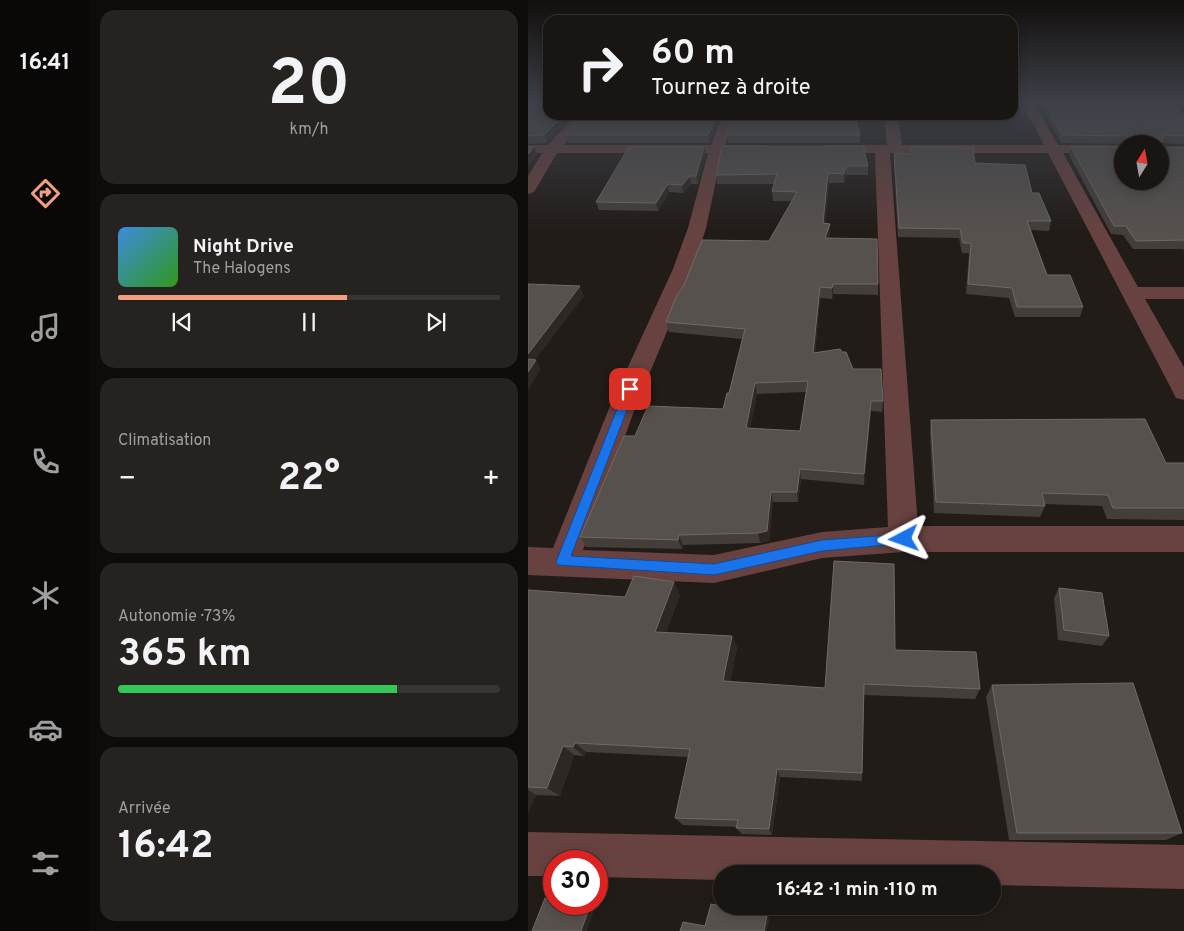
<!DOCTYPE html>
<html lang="fr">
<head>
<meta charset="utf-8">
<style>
  :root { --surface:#191512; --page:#262220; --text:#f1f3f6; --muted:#9f9f9f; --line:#373432; --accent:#f2a080 }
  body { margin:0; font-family:Overpass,sans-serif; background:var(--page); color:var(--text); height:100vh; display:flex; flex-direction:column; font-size:19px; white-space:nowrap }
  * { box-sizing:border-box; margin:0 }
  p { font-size:16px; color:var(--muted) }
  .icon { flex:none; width:28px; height:28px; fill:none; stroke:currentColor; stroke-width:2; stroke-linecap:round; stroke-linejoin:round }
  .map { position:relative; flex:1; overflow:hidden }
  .details { display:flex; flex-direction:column; gap:10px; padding:10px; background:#0e0c0a; width:438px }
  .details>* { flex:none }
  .guide { position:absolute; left:15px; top:15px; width:475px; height:105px; border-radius:15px; box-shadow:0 2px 12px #0003,0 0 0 1px var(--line); background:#191512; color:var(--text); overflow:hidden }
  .needle { width:32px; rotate:11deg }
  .buttons { position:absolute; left:586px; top:135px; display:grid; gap:10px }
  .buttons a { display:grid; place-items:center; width:55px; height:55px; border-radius:50%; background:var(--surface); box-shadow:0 2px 12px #0003,0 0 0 1px var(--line); font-size:25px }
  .speed { position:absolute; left:15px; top:850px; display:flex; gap:10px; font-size:25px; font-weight:700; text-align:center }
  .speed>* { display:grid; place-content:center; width:65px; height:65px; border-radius:50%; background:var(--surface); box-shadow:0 2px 12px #0003,0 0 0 1px var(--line); line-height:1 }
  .speed .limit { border:8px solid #d22; background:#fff; color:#111 }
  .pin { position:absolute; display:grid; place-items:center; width:42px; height:42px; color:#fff; margin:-21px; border-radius:10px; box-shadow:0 2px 8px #0006 }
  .me { position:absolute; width:55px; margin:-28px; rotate:266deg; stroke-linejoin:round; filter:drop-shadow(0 0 4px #0008) }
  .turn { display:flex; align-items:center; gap:18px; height:105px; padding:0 25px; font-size:22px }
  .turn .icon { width:65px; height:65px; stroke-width:2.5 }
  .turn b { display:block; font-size:35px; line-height:42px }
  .big { font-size:38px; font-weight:700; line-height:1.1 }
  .details .card { flex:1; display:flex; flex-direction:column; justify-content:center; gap:8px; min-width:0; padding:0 18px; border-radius:15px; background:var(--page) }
  .details .dial { align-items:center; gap:0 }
  .dial b { font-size:65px; line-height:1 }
  .song { display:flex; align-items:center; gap:15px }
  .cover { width:60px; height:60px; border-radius:8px; background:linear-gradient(135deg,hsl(210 70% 55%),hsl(110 70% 35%)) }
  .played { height:5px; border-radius:2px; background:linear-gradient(90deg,var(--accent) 60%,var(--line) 60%) }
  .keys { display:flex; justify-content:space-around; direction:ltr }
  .heat { display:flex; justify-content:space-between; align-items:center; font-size:28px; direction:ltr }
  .charge { height:8px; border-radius:4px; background:linear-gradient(90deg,#34c759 73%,var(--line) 0) }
  .trip { position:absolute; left:185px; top:865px; width:288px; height:50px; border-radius:25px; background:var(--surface); box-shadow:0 2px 12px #0003,0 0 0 1px var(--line); font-weight:700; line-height:50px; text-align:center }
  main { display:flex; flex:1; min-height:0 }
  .tab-bar { display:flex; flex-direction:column; width:90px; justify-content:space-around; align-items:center; background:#0a0807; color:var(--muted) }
  .tab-bar .icon { width:35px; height:35px }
  .tab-bar .selected { color:var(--accent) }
  .tab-bar b { font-size:22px; color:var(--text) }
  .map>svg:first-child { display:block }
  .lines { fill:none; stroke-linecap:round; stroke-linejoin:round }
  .minor { fill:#684240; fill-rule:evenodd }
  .wall { fill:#433e3a; fill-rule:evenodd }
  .shaded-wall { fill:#2e2824 }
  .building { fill:#56514d; stroke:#6f6a66; fill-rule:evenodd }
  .route { fill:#1a73e8; stroke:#114b97 }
</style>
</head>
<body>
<main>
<nav class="tab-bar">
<b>16:41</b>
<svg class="icon selected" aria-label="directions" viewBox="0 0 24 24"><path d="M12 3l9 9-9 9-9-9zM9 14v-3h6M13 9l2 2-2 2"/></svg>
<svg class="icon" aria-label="music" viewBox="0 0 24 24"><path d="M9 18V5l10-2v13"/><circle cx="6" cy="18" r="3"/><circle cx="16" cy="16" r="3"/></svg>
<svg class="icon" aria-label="phone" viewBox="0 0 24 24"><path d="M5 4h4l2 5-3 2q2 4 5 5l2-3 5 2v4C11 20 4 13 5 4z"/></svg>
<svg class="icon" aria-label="climate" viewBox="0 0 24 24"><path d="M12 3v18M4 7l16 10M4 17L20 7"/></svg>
<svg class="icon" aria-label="car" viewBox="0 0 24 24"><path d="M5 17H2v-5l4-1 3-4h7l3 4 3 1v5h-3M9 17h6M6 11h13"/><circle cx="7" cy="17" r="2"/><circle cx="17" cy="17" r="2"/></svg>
<svg class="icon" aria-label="filters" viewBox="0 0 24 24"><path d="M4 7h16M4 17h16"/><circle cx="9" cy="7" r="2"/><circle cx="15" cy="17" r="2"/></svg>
</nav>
<section class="details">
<div class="card dial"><b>20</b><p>km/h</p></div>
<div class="card">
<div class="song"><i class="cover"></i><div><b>Night Drive</b><p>The Halogens</p></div></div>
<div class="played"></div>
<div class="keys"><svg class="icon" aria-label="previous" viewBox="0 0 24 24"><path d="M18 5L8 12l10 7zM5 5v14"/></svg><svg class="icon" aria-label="pause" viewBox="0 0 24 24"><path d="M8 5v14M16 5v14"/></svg><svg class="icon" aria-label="next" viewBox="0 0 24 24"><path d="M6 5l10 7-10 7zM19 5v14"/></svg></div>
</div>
<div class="card"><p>Climatisation</p>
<div class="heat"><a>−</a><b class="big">22°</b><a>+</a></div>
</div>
<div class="card"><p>Autonomie · 73%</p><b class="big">365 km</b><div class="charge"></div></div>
<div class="card"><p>Arrivée</p><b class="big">16:42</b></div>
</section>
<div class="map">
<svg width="657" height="931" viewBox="0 0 657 931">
  <rect width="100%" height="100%" fill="#211c18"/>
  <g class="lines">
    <!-- minor -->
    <path class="minor" d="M 493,101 L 505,101 L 530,145 L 595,145 L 595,153 L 535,153 L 610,287 L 657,287 L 657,299 L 617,299 L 657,369 L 657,400 L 648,398 L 645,392 L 520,153 L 362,153 L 390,526 L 657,526 L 657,552 L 376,552 L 294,558 L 186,583 L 0,575 L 0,547 L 25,548 L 82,406 L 145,269 L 160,228 L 180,153 L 29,153 L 6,192 L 0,194 L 0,176 L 14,153 L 0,153 L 0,145 L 20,145 L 47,115 L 61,115 L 36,145 L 183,145 L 195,115 L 209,115 L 197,145 L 231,145 L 236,146 L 238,149 L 236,152 L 231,153 L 194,153 L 178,228 L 165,269 L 108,406 L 55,550 L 186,555 L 294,532 L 360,527 L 347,153 L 299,153 L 294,152 L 292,149 L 294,146 L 299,145 L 359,145 L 356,115 L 370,115 L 374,145 L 516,145 Z
      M 0,832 L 657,845 L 657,889 L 464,885 L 464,874 L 194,874 L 194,880 L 69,877 L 69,861 L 26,861 L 26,876 L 0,876 Z"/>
  </g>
  <!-- wall -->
  <path class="wall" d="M 0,101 L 20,115 L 45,115 L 19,143 L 0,144 Z
    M 511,101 L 641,101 L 654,114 L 657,115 L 657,144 L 633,143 L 633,145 L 635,147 L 657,147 L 657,253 L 655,249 L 605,249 L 595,235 L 583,234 L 541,155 L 543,147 L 595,147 L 632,144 L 533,143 Z
    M 649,101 L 657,101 L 657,107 Z
    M 54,115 L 194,115 L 182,143 L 40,143 L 37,135 Z
    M 206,115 L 245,115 L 244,119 L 332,135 L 332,143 L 200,143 L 199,135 Z
    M 194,146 L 340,166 L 340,175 L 318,175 L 316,183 L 301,183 L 297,223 L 302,224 L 302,234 L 301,238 L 350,284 L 350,295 L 305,294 L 304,299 L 292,298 L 287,353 L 314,352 L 325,369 L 355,401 L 354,412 L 343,411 L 336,485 L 273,479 L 270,502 L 245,502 L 241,541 L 232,543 L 155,545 L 154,549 L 58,547 L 52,537 L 107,436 L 195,409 L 201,393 L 214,339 L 141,332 L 138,322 L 241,241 L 264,201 L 245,201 L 244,191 L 246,184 L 189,184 L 188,175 ZM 278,392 L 272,431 L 222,428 L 229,394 Z
    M 176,147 L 178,155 L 170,184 L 163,184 L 155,193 L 141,192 L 130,211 L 71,210 L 68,202 Z
    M 383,147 L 447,163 L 504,193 L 523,221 L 521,231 L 503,230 L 519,275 L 555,307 L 552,317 L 487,317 L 481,298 L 438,294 L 441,253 L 434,253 L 431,238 L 370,237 L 366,162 L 366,153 L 383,154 Z
    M 403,420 L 638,463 L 657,463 L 657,520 L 579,519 L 574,506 L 516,504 L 517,506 L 512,517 L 406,513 L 402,432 Z
    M 531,588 L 581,636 L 574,646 L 530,640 L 526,598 Z
    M 0,590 L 97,597 L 152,595 L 138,632 L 204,636 L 209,648 L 202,682 L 297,688 L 367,650 L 452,689 L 447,699 L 336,695 L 334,781 L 252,777 L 244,835 L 214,834 L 208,828 L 209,827 L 155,825 L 147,818 L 160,757 L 58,752 L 56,756 L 46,755 L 32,796 L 8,795 L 0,812 Z
    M 464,685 L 654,833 L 638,840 L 481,840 L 458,697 Z"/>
  <!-- shaded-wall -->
  <path class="shaded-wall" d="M 36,115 L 45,115 L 19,143 L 16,135 Z
    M 190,115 L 194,115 L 182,143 L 180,135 Z
    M 242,115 L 245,115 L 242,127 L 241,119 Z
    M 6,147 L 9,155 L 0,166 L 0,154 Z
    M 176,147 L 178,155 L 170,184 L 168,176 Z
    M 318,166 L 318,175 L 316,183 L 316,174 Z
    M 300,173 L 301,183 L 296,233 L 295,223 Z
    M 162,176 L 163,184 L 155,193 L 154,185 Z
    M 140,184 L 141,192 L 130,211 L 128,203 Z
    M 302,224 L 302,234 L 298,248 L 297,238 Z
    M 305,284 L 305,294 L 304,299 L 304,288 Z
    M 52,286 L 56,296 L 1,368 L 0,367 L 0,354 Z
    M 292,287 L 292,298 L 286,364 L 285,353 Z
    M 8,360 L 13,369 L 0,390 L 0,372 Z
    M 227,383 L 229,394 L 220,439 L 218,428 Z
    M 343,401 L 343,411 L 336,485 L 336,474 Z
    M 272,469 L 273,479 L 270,502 L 269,492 Z
    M 243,492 L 245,502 L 241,541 L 232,543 L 230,533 Z
    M 151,535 L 155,545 L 154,549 L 150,540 Z
    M 146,582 L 152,595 L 134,644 L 127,632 Z
    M 204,636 L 209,648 L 200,692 L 195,681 Z
    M 47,743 L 58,752 L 56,756 L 45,747 Z
    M 35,746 L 46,755 L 32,796 L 19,788 Z
    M 249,769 L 252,777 L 244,835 L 241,829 Z
    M 0,790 L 8,795 L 0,812 Z
    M 62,906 L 67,908 L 59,931 L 53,931 Z
    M 239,915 L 242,918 L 239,931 L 236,931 Z"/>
  <!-- building -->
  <path class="building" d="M 0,101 L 20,101 L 20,115 L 36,115 L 16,135 L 0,136 Z
    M 516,101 L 641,101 L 654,114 L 657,115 L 657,136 L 635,135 L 633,145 L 635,147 L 657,147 L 657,240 L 608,241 L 598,226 L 586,226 L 543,147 L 595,147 L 595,181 L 632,181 L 632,144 L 599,144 L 599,136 L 534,135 Z
    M 54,115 L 190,115 L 180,135 L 37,135 Z
    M 206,115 L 242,115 L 241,119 L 327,116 L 332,135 L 199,135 Z
    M 194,146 L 335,146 L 340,166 L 318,166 L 316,174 L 300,173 L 295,223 L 302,224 L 297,238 L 349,239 L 350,284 L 305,284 L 304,288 L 292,287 L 285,353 L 312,349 L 314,352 L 318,352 L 325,369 L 353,369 L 355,401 L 343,401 L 336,474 L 272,469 L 269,492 L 243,492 L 239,531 L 230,533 L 151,535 L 150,540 L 52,537 L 96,436 L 107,436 L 120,406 L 195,409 L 199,393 L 201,393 L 217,329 L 138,322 L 148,297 L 156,285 L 174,240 L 241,241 L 269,192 L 244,191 L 249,174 L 188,175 ZM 280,381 L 272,431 L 218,428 L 227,383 Z
    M 0,147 L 6,147 L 0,154 Z
    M 101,147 L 176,147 L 168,176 L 162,176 L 154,185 L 140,184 L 128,203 L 68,202 Z
    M 383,147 L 445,148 L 447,163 L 497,165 L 504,193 L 511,193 L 523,221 L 499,221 L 519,275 L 542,275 L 555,307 L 489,307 L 484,288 L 440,284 L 443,243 L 435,243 L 432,229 L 371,228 L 366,153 L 383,154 Z
    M 0,284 L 52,286 L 0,354 Z
    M 0,359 L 8,360 L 0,372 Z
    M 617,419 L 638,463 L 657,463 L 657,508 L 585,508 L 580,495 L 514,493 L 517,506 L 408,502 L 403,420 Z
    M 306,561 L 366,564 L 367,650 L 448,652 L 452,689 L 336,684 L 334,773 L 249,769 L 241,829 L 208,828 L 210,820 L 147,818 L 162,749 L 47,743 L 45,747 L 35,746 L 19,788 L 0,787 L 0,590 L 97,597 L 106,576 L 146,582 L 127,632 L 204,636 L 195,681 L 297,688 Z
    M 531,588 L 574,593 L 581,636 L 536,630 Z
    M 605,683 L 654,833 L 489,833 L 464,685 Z
    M 17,898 L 26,900 L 26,904 L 48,904 L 62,906 L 53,931 L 4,931 Z
    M 183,904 L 239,915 L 236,931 L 152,931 L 155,922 L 177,926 Z"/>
  <!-- sky -->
  <linearGradient id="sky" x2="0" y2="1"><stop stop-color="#120f0d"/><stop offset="0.44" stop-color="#3d4048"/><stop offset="1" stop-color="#3d4048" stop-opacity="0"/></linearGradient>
  <rect width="657" height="231" fill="url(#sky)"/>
  <!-- route -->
  <path class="route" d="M 102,386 L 107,389 L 43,556 L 186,564 L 294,540 L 376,534 L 380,536 L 382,539 L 380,543 L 294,551 L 186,575 L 30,565 L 28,562 L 97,389 Z"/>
</svg>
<div class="buttons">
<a><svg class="needle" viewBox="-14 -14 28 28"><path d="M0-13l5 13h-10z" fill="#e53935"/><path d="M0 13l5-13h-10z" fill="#9f9f9f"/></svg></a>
</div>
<div class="speed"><div class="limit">30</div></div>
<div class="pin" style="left:102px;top:389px;background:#d93025"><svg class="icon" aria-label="arrive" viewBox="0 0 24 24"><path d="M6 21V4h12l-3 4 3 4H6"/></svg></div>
<svg class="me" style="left:376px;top:539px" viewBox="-20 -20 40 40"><path d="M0-17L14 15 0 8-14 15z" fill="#1a73e8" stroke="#fff" stroke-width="4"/></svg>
<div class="trip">16:42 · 1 min · 110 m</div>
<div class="guide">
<div class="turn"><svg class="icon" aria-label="right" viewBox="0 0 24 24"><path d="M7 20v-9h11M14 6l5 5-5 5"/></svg><div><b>60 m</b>Tournez à droite</div></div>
</div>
</div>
</main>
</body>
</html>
